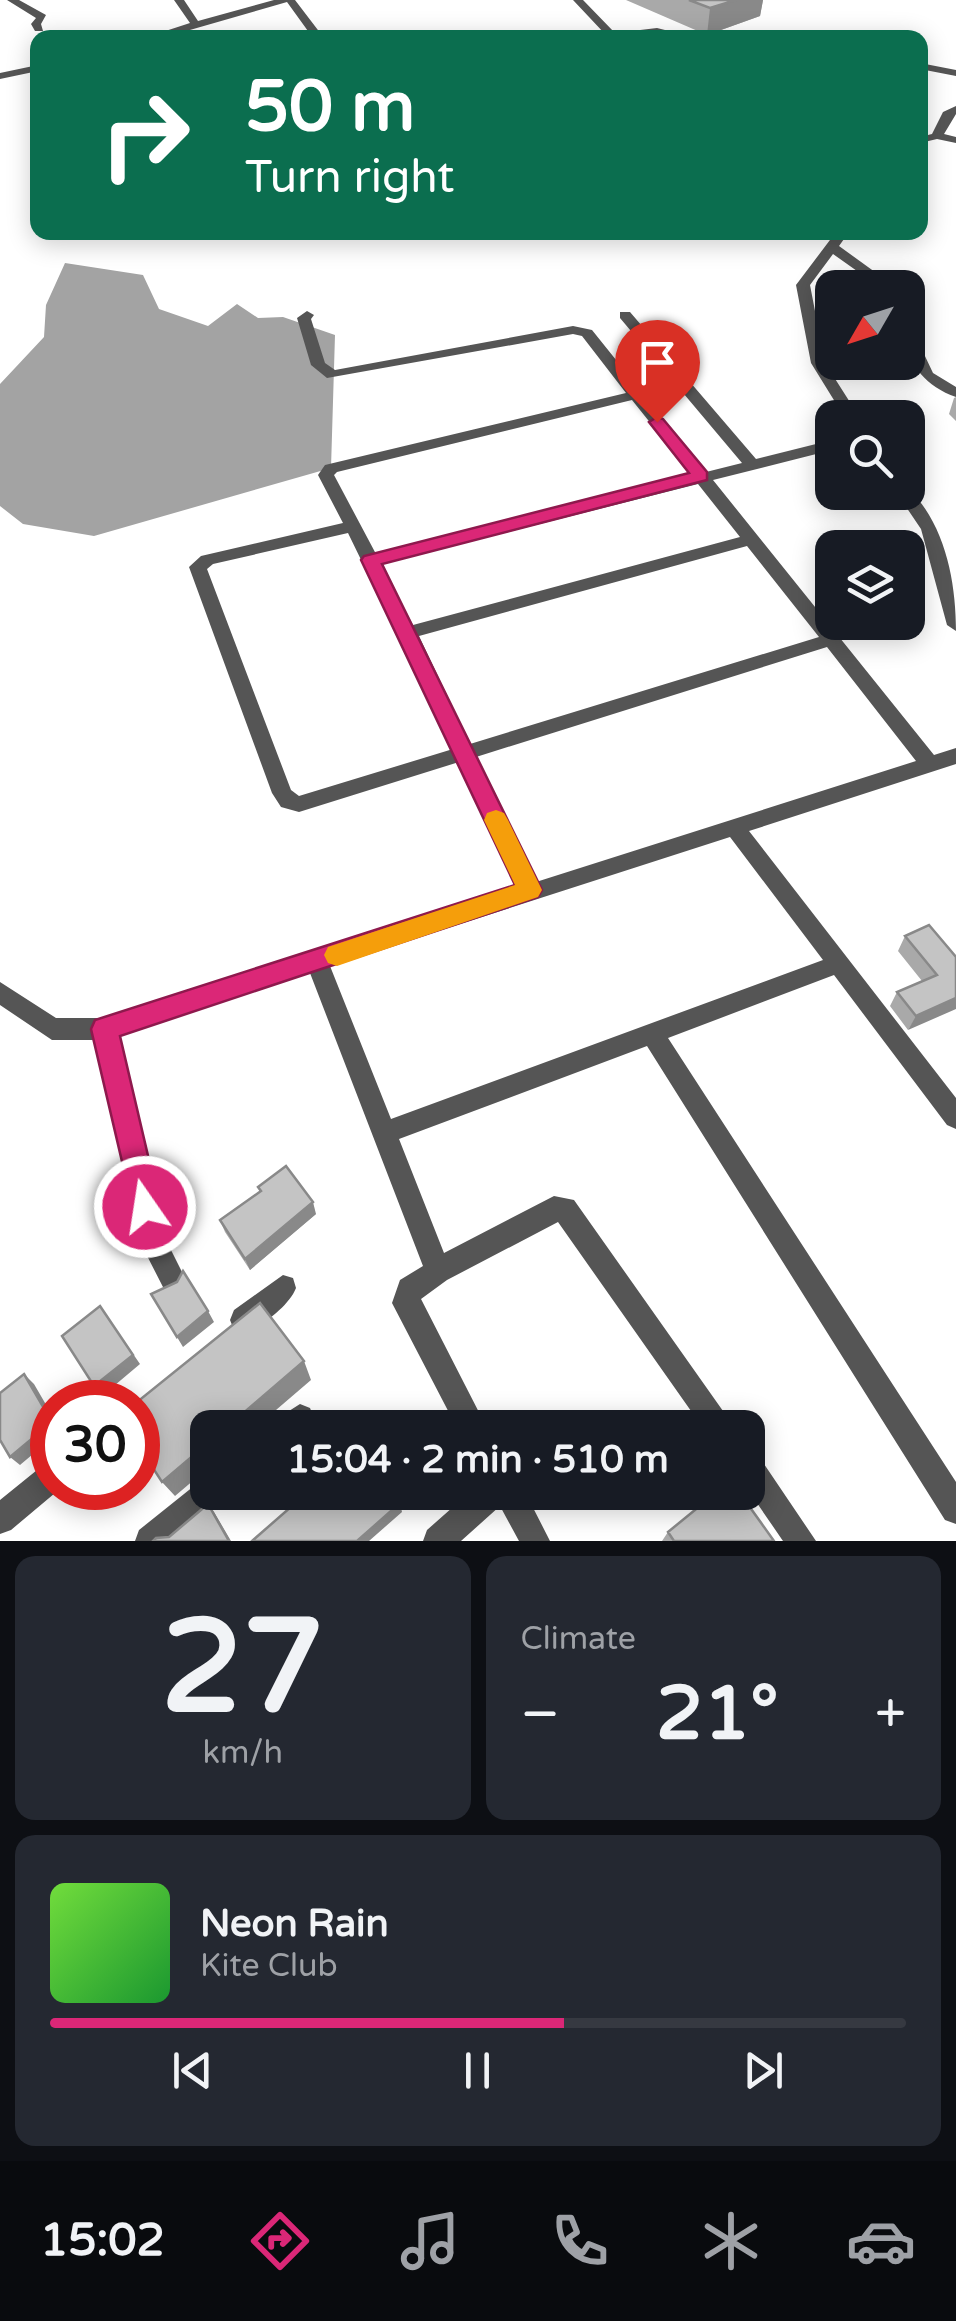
<!DOCTYPE html>
<html lang="en">
<head>
<meta charset="utf-8">
<style>
  :root { --surface:#171b24; --page:#242831; --text:#f1f3f6; --muted:#9ea1a6; --line:#363941; --accent:#db2777 }
  body { margin:0; font-family:"Varela Round",sans-serif; background:var(--page); color:var(--text); height:100vh; display:flex; flex-direction:column; font-size:38px; white-space:nowrap }
  * { box-sizing:border-box; margin:0 }
  p { font-size:32px; color:var(--muted) }
  .icon { flex:none; width:55px; height:55px; fill:none; stroke:currentColor; stroke-width:2; stroke-linecap:round; stroke-linejoin:round }
  .map { position:relative; height:1541px; overflow:hidden }
  .panel { display:flex; flex-direction:column; gap:15px; padding:15px; background:#0d0f14; flex:1 }
  .panel>* { flex:none }
  .hud { position:absolute; left:30px; top:30px; width:898px; height:210px; border-radius:20px; box-shadow:0 5px 25px #0003; background:#0b6e4f; color:#fff; overflow:hidden }
  .needle { width:65px; rotate:231deg }
  .controls { position:absolute; left:815px; top:270px; display:grid; gap:20px }
  .controls a { display:grid; place-items:center; width:110px; height:110px; border-radius:20px; background:var(--surface); box-shadow:0 5px 25px #0003; font-size:50px }
  .speed { position:absolute; left:30px; top:1380px; display:flex; gap:20px; font-size:50px; font-weight:700; text-align:center }
  .speed>* { display:grid; place-content:center; width:130px; height:130px; border-radius:50%; background:var(--surface); box-shadow:0 5px 25px #0003; line-height:1 }
  .speed .limit { border:15px solid #d22; background:#fff; color:#111 }
  .pin { position:absolute; display:grid; place-items:center; width:85px; height:85px; color:#fff; margin:-102px -42px; border-radius:50% 50% 50% 0; rotate:-45deg; box-shadow:0 0 10px #0007 }
  .pin .icon { rotate:45deg }
  .me { position:absolute; width:110px; margin:-55px; rotate:347deg; stroke-linejoin:round; filter:drop-shadow(0 0 8px #0008) }
  .turn { display:flex; align-items:center; gap:35px; height:210px; padding:0 50px; font-size:45px }
  .turn .icon { width:130px; height:130px; stroke-width:2.5 }
  .turn b { display:block; font-size:70px; line-height:85px }
  .big { font-size:75px; font-weight:700; line-height:1.1 }
  .panel .tile { flex:1; display:flex; flex-direction:column; justify-content:center; gap:15px; min-width:0; padding:0 35px; border-radius:20px; background:var(--page) }
  .panel .dial { align-items:center; gap:0 }
  .dial b { font-size:130px; line-height:1 }
  .song { display:flex; align-items:center; gap:30px }
  .cover { width:120px; height:120px; border-radius:15px; background:linear-gradient(135deg,hsl(100 70% 55%),hsl(130 70% 35%)) }
  .played { height:10px; border-radius:5px; background:linear-gradient(90deg,var(--accent) 60%,var(--line) 60%) }
  .keys { display:flex; justify-content:space-around; direction:ltr }
  .heat { display:flex; justify-content:space-between; align-items:center; font-size:55px; direction:ltr }
  .panel .tiles { flex:1; display:grid; gap:15px; grid-template-columns:1fr 1fr }
  .tile:last-child { grid-column:span 2 }
  .trip { position:absolute; left:190px; top:1410px; width:575px; height:100px; border-radius:20px; background:var(--surface); box-shadow:0 5px 25px #0003; font-weight:700; line-height:100px; text-align:center }
  .dock { display:flex; height:160px; justify-content:space-around; align-items:center; background:#090b0e; color:var(--muted) }
  .dock .icon { width:70px; height:70px }
  .dock .selected { color:var(--accent) }
  .dock b { font-size:45px; color:var(--text) }
  .map>svg:first-child { display:block }
  .water { fill:#a3a3a3 }
  .lines { fill:none; stroke-linecap:round; stroke-linejoin:round }
  .street { fill:#555; fill-rule:evenodd }
  .wall { fill:#a9a9a9 }
  .shaded-wall { fill:#898989 }
  .building { fill:#c4c4c4; stroke:#898989; stroke-width:2.5 }
  .route { fill:#db2777; stroke:#8e194d; stroke-width:2.5 }
  .slow { fill:#f59e0b }
</style>
</head>
<body>
<div class="map">
<svg width="956" height="1541" viewBox="0 0 956 1541">
  <rect width="100%" height="100%" fill="#fff"/>
  <!-- water -->
  <path class="water" d="M 65,263 L 143,275 L 159,309 L 208,326 L 237,304 L 258,318 L 283,317 L 335,335 L 331,468 L 94,536 L 23,524 L 0,506 L 0,384 L 44,337 L 46,305 Z"/>
  <g class="lines">
    <!-- street -->
    <path class="street" d="M 7,0 L 19,0 L 46,15 L 41,24 L 43,31 L 35,31 L 31,24 L 36,18 Z
      M 174,0 L 184,0 L 198,21 L 274,0 L 295,0 L 324,38 L 313,38 L 287,2 L 162,38 L 144,38 L 190,23 Z
      M 573,0 L 583,0 L 615,33 L 657,28 L 697,38 L 657,34 L 595,38 L 605,34 Z
      M 920,63 L 956,70 L 956,76 L 920,69 Z
      M 38,65 L 38,71 L 0,79 L 0,73 Z
      M 956,106 L 956,114 L 944,134 L 956,137 L 956,143 L 937,139 L 920,143 L 920,137 L 932,134 L 943,112 Z
      M 836,232 L 849,232 L 839,246 L 897,288 L 881,288 L 833,254 L 810,285 L 825,363 L 860,418 L 845,418 L 811,363 L 796,285 Z
      M 307,311 L 314,315 L 311,319 L 325,363 L 335,370 L 573,326 L 592,330 L 706,472 L 742,463 L 620,318 L 620,312 L 630,312 L 756,459 L 832,440 L 832,450 L 713,480 L 934,755 L 956,748 L 956,764 L 749,831 L 956,1098 L 956,1129 L 947,1125 L 834,975 L 668,1038 L 956,1482 L 956,1524 L 945,1520 L 647,1046 L 399,1139 L 444,1253 L 554,1196 L 574,1200 L 735,1428 L 703,1428 L 558,1222 L 447,1280 L 421,1299 L 487,1428 L 457,1428 L 392,1303 L 400,1280 L 423,1266 L 310,973 L 118,1035 L 165,1238 L 186,1280 L 182,1289 L 173,1293 L 164,1289 L 140,1242 L 96,1040 L 52,1040 L 0,1005 L 0,982 L 56,1018 L 105,1018 L 517,888 L 459,762 L 299,812 L 281,807 L 272,793 L 189,567 L 201,556 L 343,523 L 318,475 L 325,465 L 626,393 L 582,336 L 573,334 L 327,378 L 311,365 L 297,318 ZM 632,400 L 692,475 L 376,554 L 334,475 L 337,472 ZM 698,484 L 740,537 L 413,625 L 381,564 ZM 348,533 L 453,749 L 299,796 L 291,790 L 207,569 L 213,564 ZM 747,546 L 819,637 L 470,744 L 419,636 ZM 827,647 L 916,761 L 536,882 L 476,757 ZM 730,837 L 823,960 L 391,1119 L 330,966 Z
      M 908,331 L 915,335 L 933,373 L 956,387 L 956,397 C 925,386 906,364 908,331 Z
      M 908,488 C 945,524 956,581 956,631 L 947,625 L 921,529 L 896,492 L 908,492 Z
      M 283,1275 L 293,1278 L 296,1288 C 289,1306 262,1326 244,1334 L 234,1330 L 230,1320 L 234,1310 Z
      M 300,1404 L 310,1408 L 314,1418 L 310,1428 L 274,1428 L 278,1418 Z
      M 748,1450 L 758,1455 L 816,1541 L 783,1541 L 748,1490 Z
      M 52,1461 L 52,1488 L 61,1488 L 11,1530 L 0,1534 L 0,1500 L 42,1466 Z
      M 208,1478 L 208,1492 L 224,1492 L 219,1502 L 174,1541 L 135,1541 L 139,1530 L 199,1482 Z
      M 470,1492 L 525,1492 L 550,1541 L 519,1541 L 500,1506 L 461,1541 L 423,1541 L 427,1530 Z"/>
  </g>
  <!-- wall -->
  <path class="wall" d="M 626,0 L 763,0 L 760,16 L 707,35 Z
    M 956,397 L 956,421 L 949,414 L 954,398 Z
    M 905,936 L 956,957 L 908,1030 L 890,1006 L 897,992 L 922,981 L 898,951 Z
    M 258,1187 L 316,1214 L 250,1270 L 225,1232 L 220,1220 L 260,1192 Z
    M 668,1532 L 774,1541 L 662,1541 Z"/>
  <!-- shaded-wall -->
  <path class="shaded-wall" d="M 736,0 L 763,0 L 760,16 L 707,35 L 710,8 Z
    M 956,998 L 956,1009 L 908,1030 L 916,1016 Z
    M 313,1202 L 316,1214 L 250,1270 L 245,1259 Z
    M 100,1306 L 140,1364 L 102,1396 L 94,1386 Z
    M 208,1311 L 214,1322 L 183,1347 L 177,1337 Z
    M 304,1361 L 311,1380 L 255,1428 L 226,1428 Z
    M 24,1374 L 34,1384 L 52,1415 L 52,1421 Z
    M 52,1422 L 52,1438 L 20,1465 L 10,1457 Z
    M 208,1443 L 208,1468 L 175,1496 L 162,1482 Z
    M 400,1503 L 402,1512 L 369,1541 L 357,1541 Z
    M 208,1504 L 214,1512 L 231,1541 L 229,1541 Z"/>
  <!-- building -->
  <path class="building" d="M 689,0 L 736,0 L 710,8 Z
    M 929,925 L 956,957 L 956,998 L 916,1016 L 897,992 L 937,975 L 905,936 Z
    M 286,1166 L 313,1202 L 245,1259 L 220,1220 L 261,1191 L 258,1187 Z
    M 183,1271 L 208,1311 L 177,1337 L 151,1294 L 177,1282 Z
    M 260,1303 L 304,1361 L 226,1428 L 208,1428 L 208,1443 L 162,1482 L 138,1445 L 137,1402 Z
    M 100,1306 L 133,1355 L 94,1386 L 62,1336 Z
    M 24,1374 L 52,1422 L 10,1457 L 0,1440 L 0,1393 Z
    M 308,1492 L 393,1492 L 400,1503 L 357,1541 L 252,1541 Z
    M 717,1492 L 739,1492 L 774,1541 L 674,1541 L 668,1532 Z
    M 208,1504 L 229,1541 L 153,1541 L 156,1538 L 169,1537 Z"/>
  <!-- route -->
  <path class="route" d="M 657,417 L 663,419 L 707,472 L 707,480 L 382,564 L 542,890 L 538,897 L 120,1036 L 160,1207 L 156,1217 L 145,1221 L 135,1217 L 91,1029 L 95,1020 L 515,885 L 361,560 L 364,556 L 689,473 L 649,422 Z"/>
  <!-- slow -->
  <path class="slow" d="M 496,810 L 504,813 L 508,820 L 542,890 L 538,897 L 337,966 L 328,963 L 324,955 L 328,947 L 515,885 L 484,820 L 487,813 Z"/>
</svg>
<div class="controls">
<a><svg class="needle" viewBox="-14 -14 28 28"><path d="M0-13l5 13h-10z" fill="#e53935"/><path d="M0 13l5-13h-10z" fill="#9ea1a6"/></svg></a>
<a><svg class="icon" aria-label="search" viewBox="0 0 24 24"><circle cx="10" cy="10" r="6"/><path d="M15 15l6 6"/></svg></a>
<a><svg class="icon" aria-label="layers" viewBox="0 0 24 24"><path d="M12 4l9 5-9 5-9-5zM3 14l9 5 9-5"/></svg></a>
</div>
<div class="speed"><div class="limit">30</div></div>
<div class="pin" style="left:657px;top:422px;background:#d93025"><svg class="icon" aria-label="arrive" viewBox="0 0 24 24"><path d="M6 21V4h12l-3 4 3 4H6"/></svg></div>
<svg class="me" style="left:145px;top:1207px" viewBox="-20 -20 40 40"><circle r="17" fill="#db2777" stroke="#fff" stroke-width="3"/><path d="M0-11L8 9 0 5-8 9z" fill="#fff"/></svg>
<div class="trip">15:04 · 2 min · 510 m</div>
<div class="hud">
<div class="turn"><svg class="icon" aria-label="right" viewBox="0 0 24 24"><path d="M7 20v-9h11M14 6l5 5-5 5"/></svg><div><b>50 m</b>Turn right</div></div>
</div>
</div>
<section class="panel">
<div class="tiles">
<div class="tile dial"><b>27</b><p>km/h</p></div>
<div class="tile"><p>Climate</p>
<div class="heat"><a>−</a><b class="big">21°</b><a>+</a></div>
</div>
<div class="tile">
<div class="song"><i class="cover"></i><div><b>Neon Rain</b><p>Kite Club</p></div></div>
<div class="played"></div>
<div class="keys"><svg class="icon" aria-label="previous" viewBox="0 0 24 24"><path d="M18 5L8 12l10 7zM5 5v14"/></svg><svg class="icon" aria-label="pause" viewBox="0 0 24 24"><path d="M8 5v14M16 5v14"/></svg><svg class="icon" aria-label="next" viewBox="0 0 24 24"><path d="M6 5l10 7-10 7zM19 5v14"/></svg></div>
</div>
</div>
</section>
<nav class="dock">
<b>15:02</b>
<svg class="icon selected" aria-label="directions" viewBox="0 0 24 24"><path d="M12 3l9 9-9 9-9-9zM9 14v-3h6M13 9l2 2-2 2"/></svg>
<svg class="icon" aria-label="music" viewBox="0 0 24 24"><path d="M9 18V5l10-2v13"/><circle cx="6" cy="18" r="3"/><circle cx="16" cy="16" r="3"/></svg>
<svg class="icon" aria-label="phone" viewBox="0 0 24 24"><path d="M5 4h4l2 5-3 2q2 4 5 5l2-3 5 2v4C11 20 4 13 5 4z"/></svg>
<svg class="icon" aria-label="climate" viewBox="0 0 24 24"><path d="M12 3v18M4 7l16 10M4 17L20 7"/></svg>
<svg class="icon" aria-label="car" viewBox="0 0 24 24"><path d="M5 17H2v-5l4-1 3-4h7l3 4 3 1v5h-3M9 17h6M6 11h13"/><circle cx="7" cy="17" r="2"/><circle cx="17" cy="17" r="2"/></svg>
</nav>
</body>
</html>
